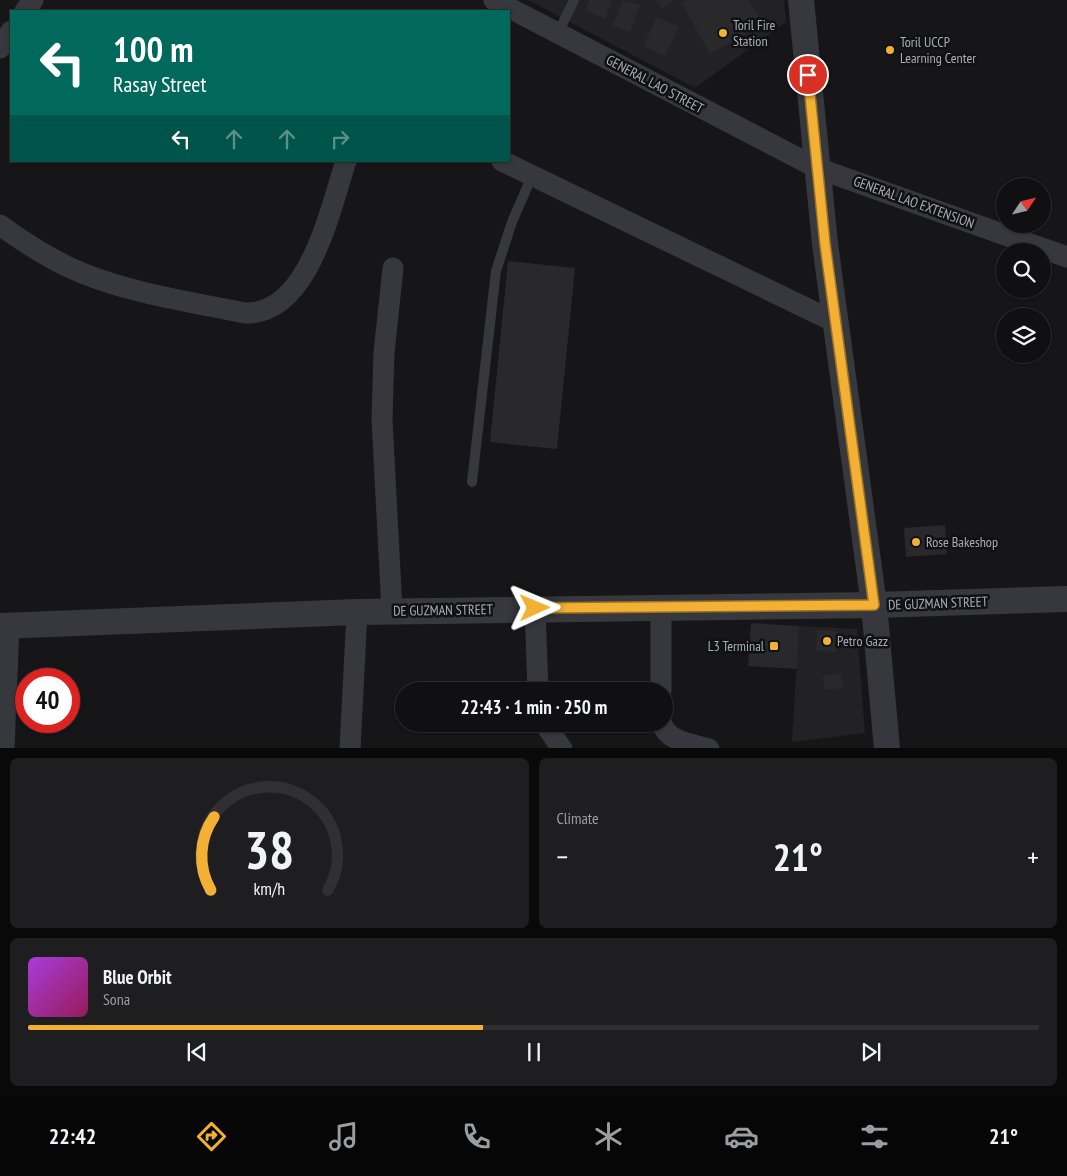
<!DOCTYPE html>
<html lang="en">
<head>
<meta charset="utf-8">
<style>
  :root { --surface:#101012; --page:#1e1e20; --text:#f1f3f6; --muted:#9c9d9f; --line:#303032; --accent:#f2b134 }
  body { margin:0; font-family:"PT Sans Narrow",sans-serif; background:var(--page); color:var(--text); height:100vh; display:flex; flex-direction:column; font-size:19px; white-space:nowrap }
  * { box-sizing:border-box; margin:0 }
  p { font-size:16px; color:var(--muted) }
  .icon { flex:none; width:28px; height:28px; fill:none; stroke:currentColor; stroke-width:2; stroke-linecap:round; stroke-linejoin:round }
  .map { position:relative; height:748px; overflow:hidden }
  .details { display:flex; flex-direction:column; gap:10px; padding:10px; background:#09090a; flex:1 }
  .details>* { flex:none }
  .top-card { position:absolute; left:10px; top:10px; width:500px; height:152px; border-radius:0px; box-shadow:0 1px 4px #0004,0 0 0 1px var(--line); background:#00695c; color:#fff; overflow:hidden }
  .needle { width:32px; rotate:55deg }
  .fabs { position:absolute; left:996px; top:178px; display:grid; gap:10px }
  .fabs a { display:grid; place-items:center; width:55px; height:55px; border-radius:50%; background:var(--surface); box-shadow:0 1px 4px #0004,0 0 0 1px var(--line); font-size:25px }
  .speed { position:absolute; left:15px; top:668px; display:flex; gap:10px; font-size:25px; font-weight:700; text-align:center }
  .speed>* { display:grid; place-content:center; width:65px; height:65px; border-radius:50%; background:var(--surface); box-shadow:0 1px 4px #0004,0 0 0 1px var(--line); line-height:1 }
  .speed .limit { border:8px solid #d22; background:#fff; color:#111 }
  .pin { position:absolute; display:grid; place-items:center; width:42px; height:42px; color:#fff; margin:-21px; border:2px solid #fff; border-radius:50%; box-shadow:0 1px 5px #0007 }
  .me { position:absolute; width:55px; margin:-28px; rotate:89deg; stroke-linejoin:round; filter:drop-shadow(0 0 4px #0008) }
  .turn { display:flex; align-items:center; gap:18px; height:105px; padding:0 20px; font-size:22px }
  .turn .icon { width:65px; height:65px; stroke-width:2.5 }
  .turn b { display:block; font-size:35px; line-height:42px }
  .lanes { display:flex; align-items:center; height:48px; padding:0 20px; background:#0003; justify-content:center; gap:25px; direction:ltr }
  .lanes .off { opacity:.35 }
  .big { font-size:38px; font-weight:600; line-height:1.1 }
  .details .card { flex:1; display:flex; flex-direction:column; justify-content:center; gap:8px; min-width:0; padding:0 18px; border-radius:8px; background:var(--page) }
  .details .dial { align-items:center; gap:0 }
  .dial svg { height:130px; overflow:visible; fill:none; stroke:var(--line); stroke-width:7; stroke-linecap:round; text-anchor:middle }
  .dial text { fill:var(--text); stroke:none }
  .song { display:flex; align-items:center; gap:15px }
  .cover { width:60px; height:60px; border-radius:8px; background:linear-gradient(135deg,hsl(280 70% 55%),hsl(330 70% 35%)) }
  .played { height:5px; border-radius:2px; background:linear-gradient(90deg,var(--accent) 45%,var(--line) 45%) }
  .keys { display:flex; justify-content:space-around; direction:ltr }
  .heat { display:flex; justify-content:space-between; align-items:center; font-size:28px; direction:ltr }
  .details .tiles { flex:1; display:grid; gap:10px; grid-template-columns:1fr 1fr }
  .card:last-child { grid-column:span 2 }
  .trip { position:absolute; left:395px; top:682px; width:278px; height:50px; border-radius:25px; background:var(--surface); box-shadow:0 1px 4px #0004,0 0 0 1px var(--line); font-weight:600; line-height:50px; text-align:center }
  .dock { display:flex; height:80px; justify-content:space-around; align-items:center; background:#060607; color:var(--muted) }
  .dock .icon { width:35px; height:35px }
  .dock .selected { color:var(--accent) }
  .dock b { font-size:22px; color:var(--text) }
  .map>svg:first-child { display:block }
  .built { fill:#222225 }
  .building { fill:#29292c }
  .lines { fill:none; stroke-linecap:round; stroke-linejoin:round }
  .service { stroke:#37383d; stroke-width:10 }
  .minor { stroke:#37383d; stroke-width:21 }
  .tertiary { stroke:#37383d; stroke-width:26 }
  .route-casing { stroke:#9d7322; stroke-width:12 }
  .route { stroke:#f2b134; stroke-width:9 }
  .poi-dot { fill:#f2b134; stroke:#111113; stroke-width:2 }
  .labels { text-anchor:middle; stroke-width:5; stroke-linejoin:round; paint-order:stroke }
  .poi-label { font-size:14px; fill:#a8adb8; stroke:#111113; text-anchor:start }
  .street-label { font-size:14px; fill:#a8adb8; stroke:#111113 }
</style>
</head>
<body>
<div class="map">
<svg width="1067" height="749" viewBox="0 0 1067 749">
  <rect width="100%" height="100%" fill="#161618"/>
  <!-- built -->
  <path class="built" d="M 528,0 L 784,0 L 786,22 L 695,88 Z
    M 799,626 L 857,629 L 865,733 L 792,742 Z"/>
  <!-- building -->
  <path class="building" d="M 589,0 L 612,0 L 605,19 L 585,11 Z
    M 622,0 L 640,5 L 630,32 L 613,26 Z
    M 655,0 L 674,0 L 662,9 Z
    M 687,0 L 749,0 L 763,25 L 710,54 L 682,3 Z
    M 657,17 L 679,27 L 665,56 L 643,46 Z
    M 508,261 L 575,268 L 557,449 L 490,442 Z
    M 945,525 L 947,554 L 906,557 L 904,528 Z
    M 751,623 L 799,626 L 797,669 L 748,666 Z
    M 817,630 L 837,631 L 836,652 L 816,651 Z
    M 841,673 L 843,688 L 825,690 L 823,676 Z"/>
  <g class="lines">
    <!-- service -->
    <path class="service" d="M 558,33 L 574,0
      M 472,482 L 496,271 L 512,222 L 532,176"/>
    <!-- minor -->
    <path class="minor" d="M 494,0 L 817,168 L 1067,257
      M 25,11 L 33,0
      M 0,48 L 11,31
      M 502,161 L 837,323
      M 0,225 C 26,244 52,261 82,273 C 134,294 191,302 245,313 C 309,315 330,209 346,161
      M 535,608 L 538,691
      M 392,611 L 382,419 L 384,353 L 393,268
      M 661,691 L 661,606
      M 545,724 L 562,749
      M 662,724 C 668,742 693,744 709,749
      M 4,749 L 9,626
      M 350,749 L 357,612"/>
    <!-- tertiary -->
    <path class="tertiary" d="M 801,0 L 825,244 L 874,605 L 887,749
      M 0,626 L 357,612 L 874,605 L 1067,599"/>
  </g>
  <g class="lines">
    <!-- route casing -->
    <g class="route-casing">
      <path id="route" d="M 535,608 L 874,605 L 825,244 L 808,75"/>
    </g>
    <!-- route -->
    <use href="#route" class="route"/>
  </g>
  <!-- markers -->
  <g class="poi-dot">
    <circle cx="723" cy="33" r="5"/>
    <circle cx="890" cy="50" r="5"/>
    <circle cx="916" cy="542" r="5"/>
    <circle cx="827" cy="641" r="5"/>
    <rect x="769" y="641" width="10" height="10" rx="2.5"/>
  </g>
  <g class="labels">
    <!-- poi labels -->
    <g class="poi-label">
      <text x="733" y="30">Toril Fire<tspan x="733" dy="16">Station</tspan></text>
      <text x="900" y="47">Toril UCCP<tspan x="900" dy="16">Learning Center</tspan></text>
      <text x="926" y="547">Rose Bakeshop</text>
      <text x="837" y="646">Petro Gazz</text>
      <text x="764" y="651" text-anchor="end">L3 Terminal</text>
    </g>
    <!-- street labels -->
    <g class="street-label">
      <text transform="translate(655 84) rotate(28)" y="5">GENERAL LAO STREET</text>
      <text transform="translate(914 202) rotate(20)" y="5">GENERAL LAO EXTENSION</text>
      <text transform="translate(938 603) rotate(-2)" y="5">DE GUZMAN STREET</text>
      <text transform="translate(443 610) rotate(-1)" y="5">DE GUZMAN STREET</text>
    </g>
  </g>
</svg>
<div class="fabs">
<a><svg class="needle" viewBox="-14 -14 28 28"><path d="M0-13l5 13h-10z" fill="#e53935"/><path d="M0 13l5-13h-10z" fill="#9c9d9f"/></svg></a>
<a><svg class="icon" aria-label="search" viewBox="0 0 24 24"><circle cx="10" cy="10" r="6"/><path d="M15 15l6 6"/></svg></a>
<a><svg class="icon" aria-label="layers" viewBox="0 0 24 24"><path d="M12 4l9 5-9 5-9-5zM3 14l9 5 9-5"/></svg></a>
</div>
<div class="speed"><div class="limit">40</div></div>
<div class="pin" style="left:808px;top:75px;background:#d93025"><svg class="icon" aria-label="arrive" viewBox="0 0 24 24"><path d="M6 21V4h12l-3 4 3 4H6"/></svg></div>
<svg class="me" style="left:535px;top:608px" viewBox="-20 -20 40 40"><path d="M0-17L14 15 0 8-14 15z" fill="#f2b134" stroke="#fff" stroke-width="4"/></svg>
<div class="trip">22:43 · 1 min · 250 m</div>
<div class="top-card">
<div class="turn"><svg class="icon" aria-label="left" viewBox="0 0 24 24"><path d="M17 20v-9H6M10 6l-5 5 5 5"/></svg><div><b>100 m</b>Rasay Street</div></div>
<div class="lanes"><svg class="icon" aria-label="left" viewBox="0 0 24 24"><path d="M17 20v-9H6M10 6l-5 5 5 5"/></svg><svg class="icon off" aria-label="ahead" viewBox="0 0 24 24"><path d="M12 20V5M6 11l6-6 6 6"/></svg><svg class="icon off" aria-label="ahead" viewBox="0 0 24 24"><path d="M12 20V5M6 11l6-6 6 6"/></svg><svg class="icon off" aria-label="right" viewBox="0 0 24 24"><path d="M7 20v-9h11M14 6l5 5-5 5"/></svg></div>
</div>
</div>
<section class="details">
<div class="tiles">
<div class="card dial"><svg viewBox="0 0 100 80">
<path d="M14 69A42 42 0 1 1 86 69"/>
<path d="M14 69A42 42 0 0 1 16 24" stroke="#f2b134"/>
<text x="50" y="56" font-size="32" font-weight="700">38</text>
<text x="50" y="72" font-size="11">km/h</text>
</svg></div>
<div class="card"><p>Climate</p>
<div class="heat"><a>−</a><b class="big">21°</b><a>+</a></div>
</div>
<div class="card">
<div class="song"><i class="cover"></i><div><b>Blue Orbit</b><p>Sona</p></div></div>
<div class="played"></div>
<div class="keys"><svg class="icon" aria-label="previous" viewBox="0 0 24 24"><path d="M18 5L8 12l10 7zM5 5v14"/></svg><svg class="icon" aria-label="pause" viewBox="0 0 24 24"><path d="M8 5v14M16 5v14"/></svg><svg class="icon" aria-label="next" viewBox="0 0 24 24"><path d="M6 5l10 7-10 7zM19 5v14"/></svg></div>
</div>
</div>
</section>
<nav class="dock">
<b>22:42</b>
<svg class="icon selected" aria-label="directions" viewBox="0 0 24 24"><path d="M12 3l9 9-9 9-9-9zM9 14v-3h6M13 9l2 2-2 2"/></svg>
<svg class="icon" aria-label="music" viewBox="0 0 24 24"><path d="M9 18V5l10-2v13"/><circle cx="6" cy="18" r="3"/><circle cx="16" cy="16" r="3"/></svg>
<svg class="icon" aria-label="phone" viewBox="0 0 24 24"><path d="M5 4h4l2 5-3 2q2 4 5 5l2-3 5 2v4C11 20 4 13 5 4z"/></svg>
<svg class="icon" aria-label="climate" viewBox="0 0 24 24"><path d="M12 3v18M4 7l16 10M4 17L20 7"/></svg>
<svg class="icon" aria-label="car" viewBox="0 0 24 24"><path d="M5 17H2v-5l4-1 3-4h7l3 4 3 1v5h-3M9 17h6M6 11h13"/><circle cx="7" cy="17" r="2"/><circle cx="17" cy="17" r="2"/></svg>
<svg class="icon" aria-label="filters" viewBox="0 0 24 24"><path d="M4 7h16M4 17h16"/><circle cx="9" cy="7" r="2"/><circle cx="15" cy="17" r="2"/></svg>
<b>21°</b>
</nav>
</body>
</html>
